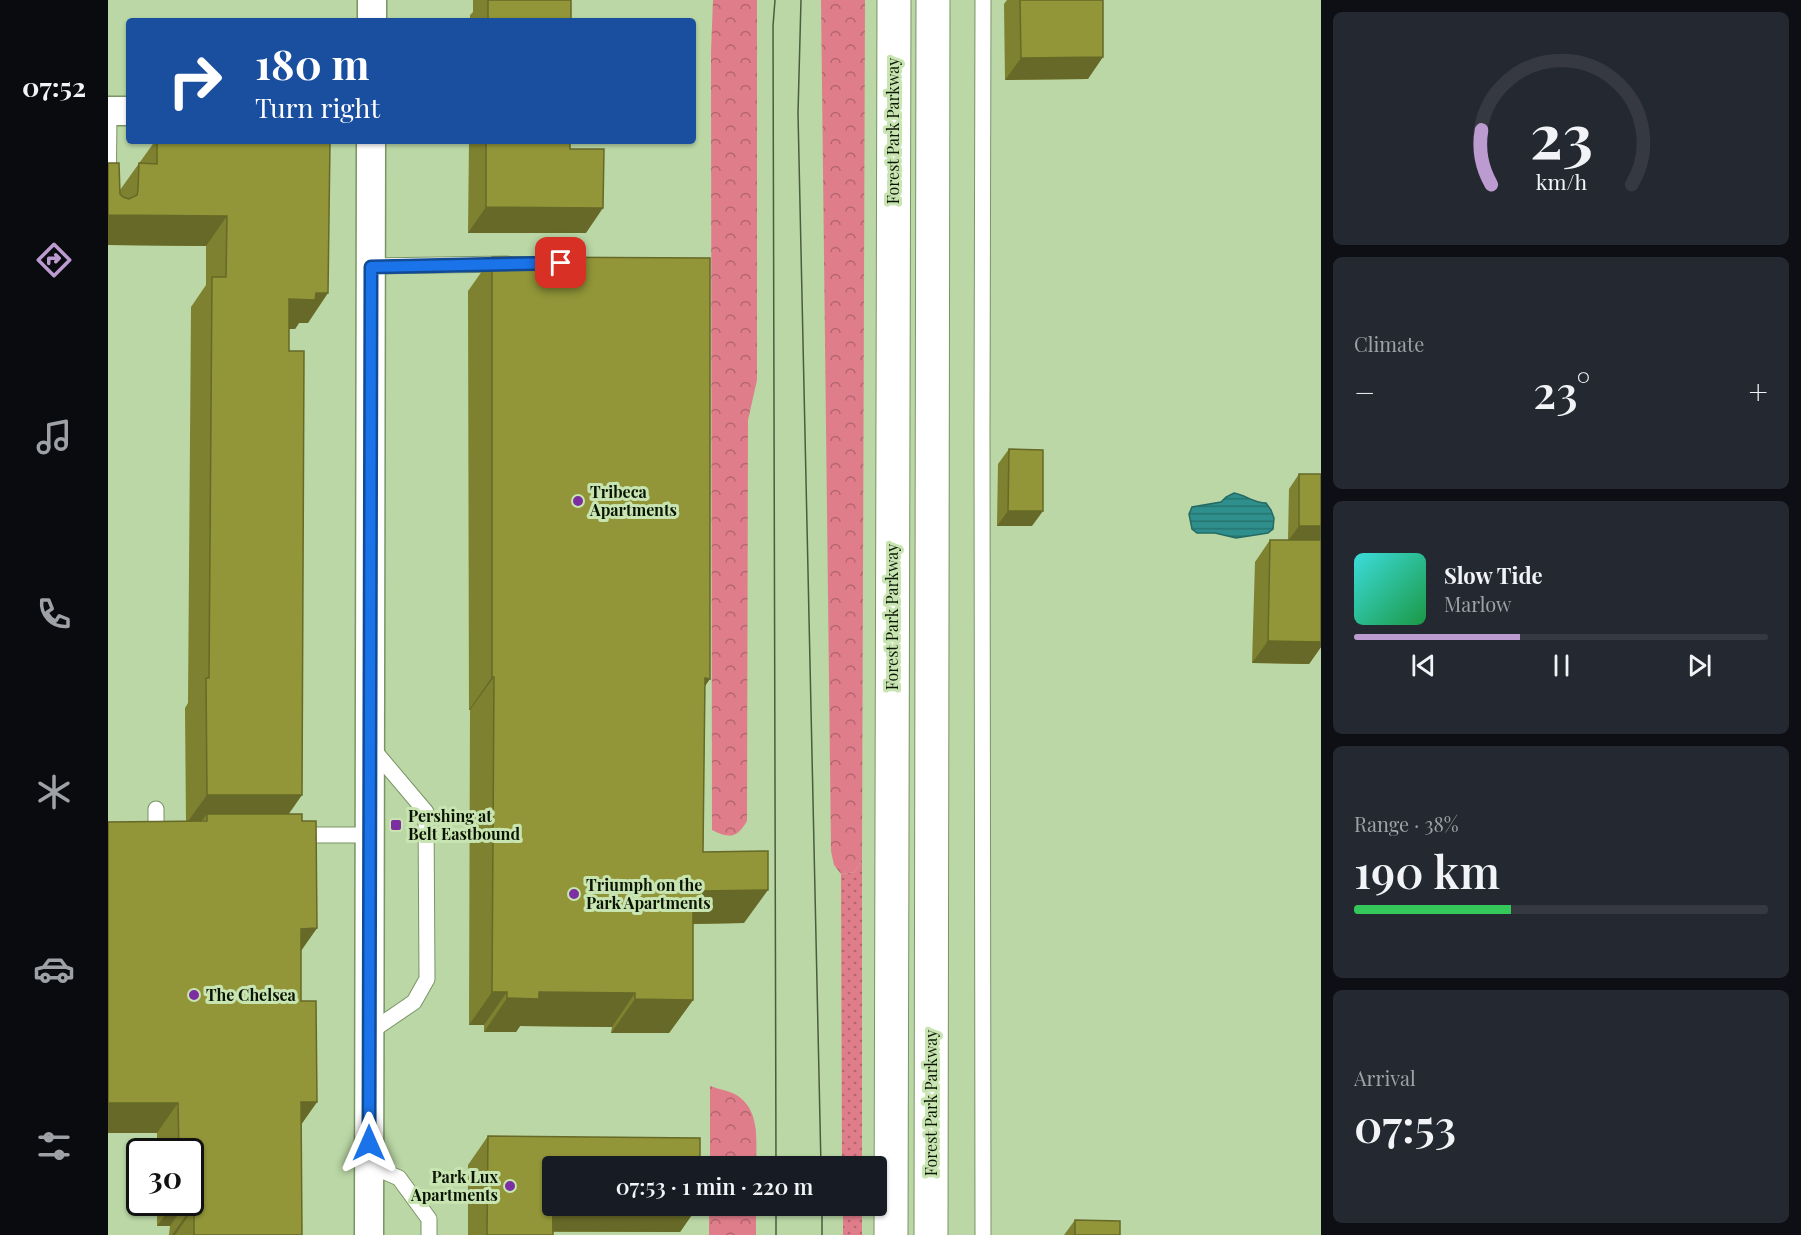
<!DOCTYPE html>
<html lang="en">
<head>
<meta charset="utf-8">
<style>
  :root { --surface:#171b24; --page:#242831; --text:#f1f3f6; --muted:#9ea1a6; --line:#363941; --accent:#bc9bd0 }
  body { margin:0; font-family:"Playfair Display",serif; background:var(--page); color:var(--text); height:100vh; display:flex; flex-direction:column; font-size:22px; white-space:nowrap }
  * { box-sizing:border-box; margin:0 }
  p { font-size:20px; color:var(--muted) }
  .icon { flex:none; width:33px; height:33px; fill:none; stroke:currentColor; stroke-width:2; stroke-linecap:round; stroke-linejoin:round }
  .map { position:relative; flex:1; overflow:hidden }
  .sheet { display:flex; flex-direction:column; gap:12px; padding:12px; background:#0d0f14; width:480px }
  .sheet>* { flex:none }
  .guide { position:absolute; left:18px; top:18px; width:570px; height:126px; border-radius:6px; box-shadow:0 2px 4px #0004; background:#1a4fa0; color:#fff; overflow:hidden }
  .speed { position:absolute; left:18px; top:1138px; display:flex; gap:12px; font-size:30px; font-weight:700; text-align:center }
  .speed>* { display:grid; place-content:center; width:78px; height:78px; border-radius:50%; background:var(--surface); box-shadow:0 2px 4px #0004; line-height:1 }
  .speed .limit { border:3px solid #111; border-radius:9px; background:#fff; color:#111 }
  .pin { position:absolute; display:grid; place-items:center; width:51px; height:51px; color:#fff; margin:-26px; border-radius:12px; box-shadow:0 3px 9px #0006 }
  .me { position:absolute; width:66px; margin:-33px; rotate:0deg; stroke-linejoin:round; filter:drop-shadow(0 0 4px #0008) }
  .turn { display:flex; align-items:center; gap:21px; height:126px; padding:0 30px; font-size:27px }
  .turn .icon { width:78px; height:78px; stroke-width:2.5 }
  .turn b { display:block; font-size:42px; line-height:51px }
  .big { font-size:45px; font-weight:600; line-height:1.1 }
  .sheet .widget { flex:1; display:flex; flex-direction:column; justify-content:center; gap:9px; min-width:0; padding:0 21px; border-radius:9px; background:var(--page) }
  .sheet .dial { align-items:center; gap:0 }
  .dial svg { height:156px; overflow:visible; fill:none; stroke:var(--line); stroke-width:7; stroke-linecap:round; text-anchor:middle }
  .dial text { fill:var(--text); stroke:none }
  .song { display:flex; align-items:center; gap:18px }
  .cover { width:72px; height:72px; border-radius:9px; background:linear-gradient(135deg,hsl(180 70% 55%),hsl(140 70% 35%)) }
  .played { height:6px; border-radius:3px; background:linear-gradient(90deg,var(--accent) 40%,var(--line) 40%) }
  .keys { display:flex; justify-content:space-around; direction:ltr }
  .heat { display:flex; justify-content:space-between; align-items:center; font-size:33px; direction:ltr }
  .charge { height:9px; border-radius:4px; background:linear-gradient(90deg,#34c759 38%,var(--line) 0) }
  .trip { position:absolute; left:434px; top:1156px; width:345px; height:60px; border-radius:6px; background:var(--surface); box-shadow:0 2px 4px #0004; font-weight:600; line-height:60px; text-align:center }
  main { display:flex; flex:1; min-height:0 }
  .tab-bar { display:flex; flex-direction:column; width:108px; justify-content:space-around; align-items:center; background:#090b0e; color:var(--muted) }
  .tab-bar .icon { width:42px; height:42px }
  .tab-bar .on { color:var(--accent) }
  .tab-bar b { font-size:27px; color:var(--text) }
  .map>svg:first-child { display:block }
  .grass { fill:url(#grass-dots) }
  .forest { fill:url(#forest-crowns) }
  .water { fill:url(#water-rules); stroke:#246a63; stroke-width:1.5 }
  .lines { fill:none; stroke-linecap:round; stroke-linejoin:round }
  .lane-casing { stroke:#7a9465; stroke-width:17 }
  .street-casing { stroke:#7a9465; stroke-width:31 }
  .primary-casing { stroke:#7a9465; stroke-width:35 }
  .lane { stroke:#fff; stroke-width:15 }
  .street { stroke:#fff; stroke-width:28 }
  .primary { stroke:#fff; stroke-width:33 }
  .tram { stroke:#4b5c3f; stroke-width:1.5 }
  .wall { fill:#7e8130 }
  .shaded-wall { fill:#666927 }
  .building { fill:#929638; stroke:#666927; stroke-width:1.5 }
  .route-casing { stroke:#114b97; stroke-width:15 }
  .route { stroke:#1a73e8; stroke-width:10 }
  .poi-dot { fill:#7b2fa1; stroke:#c7e4b1; stroke-width:2 }
  .labels { text-anchor:middle; stroke-width:6; stroke-linejoin:round; paint-order:stroke }
  .street-label { font-size:16px; fill:#0c1504; stroke:#c7e4b1 }
  .poi-label { font-size:16px; font-weight:bold; fill:#0c1504; stroke:#c7e4b1; text-anchor:start }
</style>
</head>
<body>
<main>
<nav class="tab-bar">
<b>07:52</b>
<svg class="icon on" aria-label="directions" viewBox="0 0 24 24"><path d="M12 3l9 9-9 9-9-9zM9 14v-3h6M13 9l2 2-2 2"/></svg>
<svg class="icon" aria-label="music" viewBox="0 0 24 24"><path d="M9 18V5l10-2v13"/><circle cx="6" cy="18" r="3"/><circle cx="16" cy="16" r="3"/></svg>
<svg class="icon" aria-label="phone" viewBox="0 0 24 24"><path d="M5 4h4l2 5-3 2q2 4 5 5l2-3 5 2v4C11 20 4 13 5 4z"/></svg>
<svg class="icon" aria-label="climate" viewBox="0 0 24 24"><path d="M12 3v18M4 7l16 10M4 17L20 7"/></svg>
<svg class="icon" aria-label="car" viewBox="0 0 24 24"><path d="M5 17H2v-5l4-1 3-4h7l3 4 3 1v5h-3M9 17h6M6 11h13"/><circle cx="7" cy="17" r="2"/><circle cx="17" cy="17" r="2"/></svg>
<svg class="icon" aria-label="filters" viewBox="0 0 24 24"><path d="M4 7h16M4 17h16"/><circle cx="9" cy="7" r="2"/><circle cx="15" cy="17" r="2"/></svg>
</nav>
<div class="map">
<svg width="1213" height="1235" viewBox="0 0 1213 1235">
  <defs>
    <pattern id="grass-dots" width="8" height="8" patternUnits="userSpaceOnUse" patternTransform="scale(1.5)"><rect width="8" height="8" fill="#e07d8b"/><path d="M2 2h.1M6 6h.1" fill="none" stroke="#b4656f" stroke-width="1.8" stroke-linecap="round"/></pattern>
    <pattern id="forest-crowns" width="20" height="18" patternUnits="userSpaceOnUse" patternTransform="scale(1.5)"><rect width="20" height="18" fill="#e07d8b"/><path d="M2 6a3 3 0 1 1 6 0M12 15a3 3 0 1 1 6 0" fill="none" stroke="#b4656f"/></pattern>
    <pattern id="water-rules" width="6" height="5" patternUnits="userSpaceOnUse" patternTransform="scale(1.5)"><rect width="6" height="5" fill="#2f8f8c"/><path d="M0 2.5h6" fill="none" stroke="#267470"/></pattern>
  </defs>
  <rect width="100%" height="100%" fill="#bad7a5"/>
  <!-- grass -->
  <path class="grass" d="M 754,859 L 754,1167 L 734,1167 L 733,874 L 747,872 Z
    M 735,1206 L 754,1206 L 754,1235 L 735,1235 Z"/>
  <!-- forest -->
  <path class="forest" d="M 605,0 L 649,0 L 649,380 L 640,420 L 639,821 C 629,838 622,839 604,830 L 603,52 Z
    M 713,0 L 757,0 L 754,859 L 747,872 L 733,874 L 726,865 L 723,851 Z
    M 602,1086 C 610,1089 623,1091 630,1096 C 653,1112 648,1143 648,1167 L 602,1167 Z
    M 601,1206 L 648,1206 L 648,1235 L 601,1235 Z"/>
  <!-- water -->
  <path class="water" d="M 1126,493 C 1138,495 1145,503 1158,503 L 1163,510 L 1166,518 L 1165,529 L 1160,533 L 1128,538 L 1107,533 L 1089,533 L 1084,529 L 1081,514 L 1084,507 L 1113,502 L 1118,497 Z"/>
  <g class="lines">
    <!-- lane casing -->
    <g class="lane-casing">
      <path id="lane" d="M 0,219 L 1,111
        M 263,266 L 399,264
        M 48,809 L 48,824 L 51,830 L 61,834
        M 190,835 L 262,835
        M 262,1032 L 306,1002 L 319,979 L 318,812 L 264,748
        M 261,1165 L 291,1178 L 321,1219 L 321,1235
        M 875,1235 L 874,428 L 875,0"/>
    </g>
    <!-- street casing -->
    <g class="street-casing">
      <path id="street" d="M 264,21 L 264,0
        M 0,111 L 21,111
        M 261,1235 L 263,141"/>
    </g>
    <!-- primary casing -->
    <g class="primary-casing">
      <path id="primary" d="M 783,1235 L 786,0
        M 823,1235 L 825,0"/>
    </g>
    <!-- lane -->
    <use href="#lane" class="lane"/>
    <!-- street -->
    <use href="#street" class="street"/>
    <!-- primary -->
    <use href="#primary" class="primary"/>
    <!-- tram -->
    <path class="tram" d="M 667,0 L 665,26 L 668,1167
      M 693,0 L 690,113 L 713,1167
      M 668,1206 L 668,1235
      M 714,1206 L 714,1235"/>
  </g>
  <!-- wall -->
  <path class="wall" d="M 365,0 L 463,0 L 463,21 L 362,21 L 362,15 L 365,12 Z
    M 899,0 L 995,0 L 980,79 L 897,80 L 896,4 Z
    M 47,141 L 222,141 L 200,323 L 191,323 L 187,329 L 181,329 L 181,814 L 194,821 L 209,928 L 193,951 L 193,1001 L 209,1102 L 193,1124 L 194,1235 L 61,1235 L 62,1226 L 49,1226 L 49,1203 L 82,1203 L 82,1152 L 49,1152 L 49,1133 L 78,821 L 77,708 L 80,703 L 83,307 L 98,285 L 98,246 L 0,245 L 12,190 Z
    M 361,141 L 462,141 L 462,149 L 478,233 L 360,233 Z
    M 384,257 L 597,687 L 595,852 L 636,923 L 585,924 L 585,1000 L 561,1033 L 503,1033 L 504,1027 L 412,1026 L 408,1032 L 376,1032 L 376,1025 L 361,1025 L 362,710 L 361,710 L 360,291 Z
    M 901,449 L 924,526 L 889,526 L 890,464 Z
    M 1191,474 L 1213,474 L 1213,647 L 1201,664 L 1144,663 L 1147,562 L 1162,540 L 1180,540 L 1181,489 Z
    M 380,1136 L 444,1206 L 590,1206 L 572,1232 L 445,1232 L 445,1235 L 360,1235 L 360,1165 Z
    M 967,1220 L 1012,1235 L 956,1235 Z"/>
  <!-- shaded-wall -->
  <path class="shaded-wall" d="M 995,57 L 980,79 L 897,80 L 913,58 Z
    M 378,207 L 495,208 L 478,233 L 360,233 Z
    M 1,215 L 119,216 L 98,246 L 0,245 L 0,217 Z
    M 208,293 L 220,293 L 200,323 L 191,323 L 187,329 L 160,329 L 181,299 Z
    M 900,511 L 935,511 L 924,526 L 889,526 Z
    M 1191,526 L 1213,526 L 1213,542 L 1180,541 Z
    M 1160,641 L 1213,642 L 1213,647 L 1201,664 L 1144,663 Z
    M 384,677 L 386,677 L 362,710 L 361,710 Z
    M 597,678 L 602,679 L 579,712 Z
    M 99,795 L 194,795 L 173,825 L 99,814 L 91,824 L 78,824 Z
    M 660,890 L 636,923 L 576,924 L 585,898 L 595,891 Z
    M 209,928 L 187,959 L 193,929 Z
    M 384,992 L 399,992 L 376,1025 L 361,1025 Z
    M 431,992 L 527,993 L 504,1027 L 412,1026 L 408,1032 L 376,1032 L 399,998 Z
    M 527,999 L 585,1000 L 561,1033 L 503,1033 Z
    M 193,1102 L 209,1102 L 188,1132 Z
    M 0,1103 L 70,1103 L 49,1133 L 0,1133 Z
    M 66,1203 L 78,1203 L 62,1226 L 49,1226 Z
    M 444,1206 L 590,1206 L 572,1232 L 425,1231 Z
    M 83,1208 L 86,1208 L 67,1235 L 64,1235 Z"/>
  <!-- building -->
  <path class="building" d="M 380,0 L 463,0 L 463,21 L 380,21 Z
    M 912,0 L 995,0 L 995,57 L 913,58 Z
    M 49,141 L 222,141 L 220,293 L 208,293 L 207,300 L 181,299 L 181,351 L 196,351 L 194,795 L 99,795 L 98,678 L 101,678 L 104,277 L 118,277 L 119,216 L 1,215 L 1,240 L 0,240 L 0,163 L 11,163 L 12,194 L 15,197 L 21,199 L 29,195 L 30,190 L 31,163 L 49,164 Z
    M 378,141 L 462,141 L 462,149 L 496,149 L 495,208 L 378,207 Z
    M 384,257 L 602,258 L 602,679 L 597,678 L 595,852 L 660,851 L 660,890 L 595,891 L 595,898 L 585,898 L 585,1000 L 527,999 L 527,993 L 431,992 L 431,999 L 399,998 L 399,992 L 384,992 L 386,677 L 384,677 Z
    M 901,449 L 935,450 L 935,511 L 900,511 Z
    M 1191,474 L 1213,474 L 1213,526 L 1191,526 Z
    M 1162,540 L 1213,540 L 1213,642 L 1160,641 Z
    M 99,814 L 194,814 L 194,821 L 208,821 L 209,928 L 193,929 L 193,1001 L 208,1001 L 209,1102 L 193,1102 L 194,1235 L 86,1235 L 86,1208 L 83,1208 L 82,1152 L 71,1152 L 70,1103 L 0,1103 L 0,822 L 99,821 Z
    M 380,1136 L 592,1138 L 592,1167 L 444,1167 L 445,1235 L 379,1235 Z
    M 967,1220 L 1012,1221 L 1012,1235 L 967,1235 Z"/>
  <g class="lines">
    <!-- route casing -->
    <g class="route-casing">
      <path id="route" d="M 261,1143 L 263,267 L 453,263"/>
    </g>
    <!-- route -->
    <use href="#route" class="route"/>
  </g>
  <!-- markers -->
  <g class="poi-dot">
    <circle cx="470" cy="501" r="6"/>
    <rect x="282" y="819" width="12" height="12" rx="3"/>
    <circle cx="466" cy="894" r="6"/>
    <circle cx="86" cy="995" r="6"/>
    <circle cx="402" cy="1186" r="6"/>
  </g>
  <g class="labels">
    <!-- street labels -->
    <g class="street-label">
      <text transform="translate(785 131) rotate(-90)" y="6">Forest Park Parkway</text>
      <text transform="translate(784 617) rotate(-90)" y="6">Forest Park Parkway</text>
      <text transform="translate(823 1103) rotate(-90)" y="6">Forest Park Parkway</text>
    </g>
    <!-- poi labels -->
    <g class="poi-label">
      <text x="482" y="498">Tribeca<tspan x="482" dy="18">Apartments</tspan></text>
      <text x="300" y="822">Pershing at<tspan x="300" dy="18">Belt Eastbound</tspan></text>
      <text x="478" y="891">Triumph on the<tspan x="478" dy="18">Park Apartments</tspan></text>
      <text x="98" y="1001">The Chelsea</text>
      <text x="390" y="1183" text-anchor="end">Park Lux<tspan x="390" dy="18">Apartments</tspan></text>
    </g>
  </g>
</svg>
<div class="speed"><div class="limit">30</div></div>
<div class="pin" style="left:453px;top:263px;background:#d93025"><svg class="icon" aria-label="arrive" viewBox="0 0 24 24"><path d="M6 21V4h12l-3 4 3 4H6"/></svg></div>
<svg class="me" style="left:261px;top:1143px" viewBox="-20 -20 40 40"><path d="M0-17L14 15 0 8-14 15z" fill="#1a73e8" stroke="#fff" stroke-width="4"/></svg>
<div class="trip">07:53 · 1 min · 220 m</div>
<div class="guide">
<div class="turn"><svg class="icon" aria-label="right" viewBox="0 0 24 24"><path d="M7 20v-9h11M14 6l5 5-5 5"/></svg><div><b>180 m</b>Turn right</div></div>
</div>
</div>
<section class="sheet">
<div class="widget dial"><svg viewBox="0 0 100 80">
<path d="M14 69A42 42 0 1 1 86 69"/>
<path d="M14 69A42 42 0 0 1 9 41" stroke="#bc9bd0"/>
<text x="50" y="56" font-size="32" font-weight="700">23</text>
<text x="50" y="72" font-size="11">km/h</text>
</svg></div>
<div class="widget"><p>Climate</p>
<div class="heat"><a>−</a><b class="big">23°</b><a>+</a></div>
</div>
<div class="widget">
<div class="song"><i class="cover"></i><div><b>Slow Tide</b><p>Marlow</p></div></div>
<div class="played"></div>
<div class="keys"><svg class="icon" aria-label="previous" viewBox="0 0 24 24"><path d="M18 5L8 12l10 7zM5 5v14"/></svg><svg class="icon" aria-label="pause" viewBox="0 0 24 24"><path d="M8 5v14M16 5v14"/></svg><svg class="icon" aria-label="next" viewBox="0 0 24 24"><path d="M6 5l10 7-10 7zM19 5v14"/></svg></div>
</div>
<div class="widget"><p>Range · 38%</p><b class="big">190 km</b><div class="charge"></div></div>
<div class="widget"><p>Arrival</p><b class="big">07:53</b></div>
</section>
</main>
</body>
</html>
